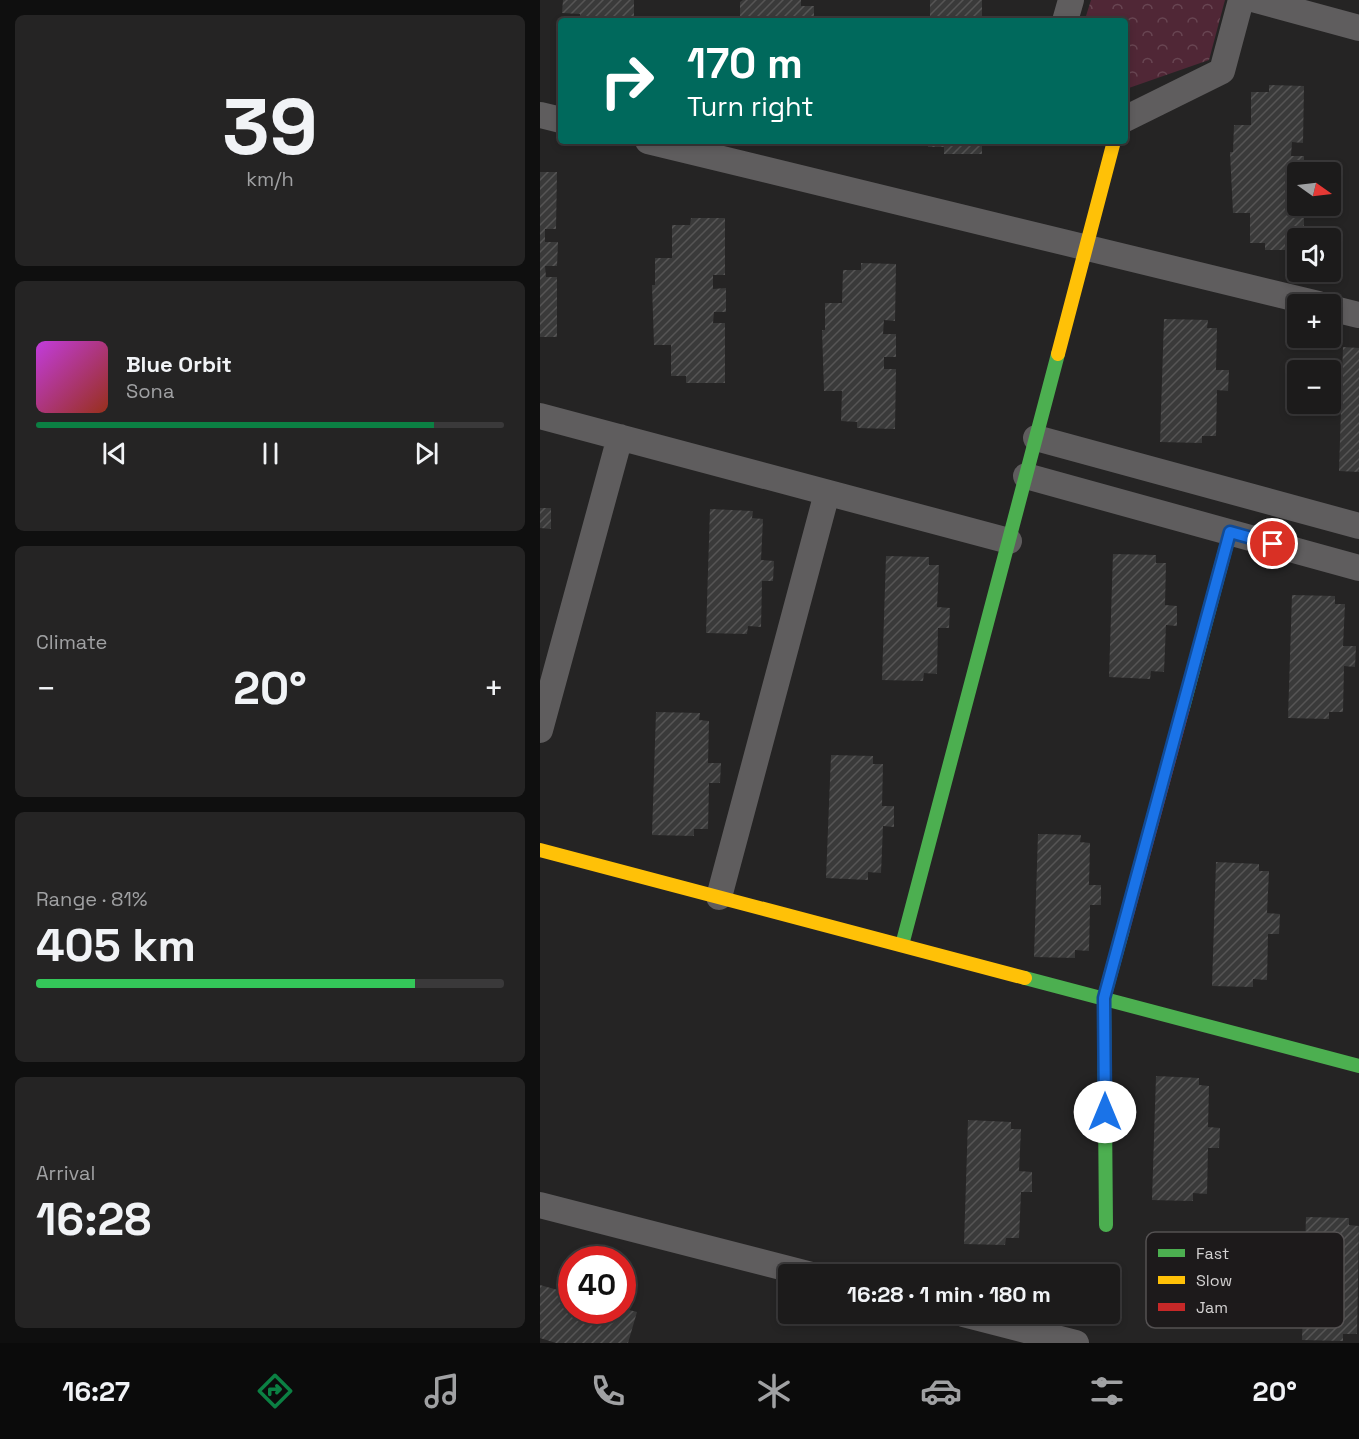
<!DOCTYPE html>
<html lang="en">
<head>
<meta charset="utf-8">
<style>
  :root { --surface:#1c1b1b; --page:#252424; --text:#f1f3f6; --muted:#a0a1a3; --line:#3a393a; --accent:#0b8043 }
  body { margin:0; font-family:"Space Grotesk",sans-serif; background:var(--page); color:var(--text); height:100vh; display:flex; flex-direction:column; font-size:22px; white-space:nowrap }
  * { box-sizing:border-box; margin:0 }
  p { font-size:20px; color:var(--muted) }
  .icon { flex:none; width:33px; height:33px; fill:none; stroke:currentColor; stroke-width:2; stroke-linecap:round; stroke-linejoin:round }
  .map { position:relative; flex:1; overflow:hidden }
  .panel { display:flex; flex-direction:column; gap:15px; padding:15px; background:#0f0f0f; width:540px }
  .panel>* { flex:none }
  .hud { position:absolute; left:18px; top:18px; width:570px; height:126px; border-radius:6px; box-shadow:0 3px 9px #0003,0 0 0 2px var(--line); background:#00695c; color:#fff; overflow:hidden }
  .needle { width:39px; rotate:104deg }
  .controls { position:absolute; left:747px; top:162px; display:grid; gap:12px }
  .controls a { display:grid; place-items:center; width:54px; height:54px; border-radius:6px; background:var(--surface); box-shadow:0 3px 9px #0003,0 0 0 2px var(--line); font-size:30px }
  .speed { position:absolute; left:18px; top:1246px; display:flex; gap:12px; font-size:30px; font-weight:700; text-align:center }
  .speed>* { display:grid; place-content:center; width:78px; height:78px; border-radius:50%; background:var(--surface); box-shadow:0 3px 9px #0003,0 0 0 2px var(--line); line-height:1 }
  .speed .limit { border:9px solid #d22; background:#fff; color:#111 }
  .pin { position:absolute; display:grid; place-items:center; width:51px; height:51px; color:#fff; margin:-26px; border:3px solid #fff; border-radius:50%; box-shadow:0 2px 6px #0007 }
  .me { position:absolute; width:66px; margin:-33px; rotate:0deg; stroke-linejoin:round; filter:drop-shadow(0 0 4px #0008) }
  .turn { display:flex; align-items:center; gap:21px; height:126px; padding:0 30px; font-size:27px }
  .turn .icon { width:78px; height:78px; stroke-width:2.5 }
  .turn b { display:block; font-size:42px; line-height:51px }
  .big { font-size:45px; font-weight:600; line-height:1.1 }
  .panel .card { flex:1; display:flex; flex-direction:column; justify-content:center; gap:9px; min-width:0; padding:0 21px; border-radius:9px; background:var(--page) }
  .panel .dial { align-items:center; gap:0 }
  .dial b { font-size:78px; line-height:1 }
  .song { display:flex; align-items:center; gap:18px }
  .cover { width:72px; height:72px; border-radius:9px; background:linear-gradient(135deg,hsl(290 70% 55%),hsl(10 70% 35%)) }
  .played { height:6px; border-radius:3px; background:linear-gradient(90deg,var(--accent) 85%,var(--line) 85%) }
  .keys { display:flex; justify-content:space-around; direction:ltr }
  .heat { display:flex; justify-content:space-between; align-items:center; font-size:33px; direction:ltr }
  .charge { height:9px; border-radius:4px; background:linear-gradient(90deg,#34c759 81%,var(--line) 0) }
  .trip { position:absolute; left:238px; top:1264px; width:342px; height:60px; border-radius:6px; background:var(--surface); box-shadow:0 3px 9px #0003,0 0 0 2px var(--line); font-weight:600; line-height:60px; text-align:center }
  .dock { display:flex; height:96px; justify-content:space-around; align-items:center; background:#0b0b0b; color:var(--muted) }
  .dock .icon { width:42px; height:42px }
  .dock .selected { color:var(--accent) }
  .dock b { font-size:27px; color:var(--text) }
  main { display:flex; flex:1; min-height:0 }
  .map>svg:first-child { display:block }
  .park { fill:url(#park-crowns) }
  .building { fill:url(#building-hatch) }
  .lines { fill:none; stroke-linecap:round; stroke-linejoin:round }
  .street { stroke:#5f5d5e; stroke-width:26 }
  .fast { stroke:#4caf50; stroke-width:14 }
  .slow { stroke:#ffc107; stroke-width:14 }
  .jam { stroke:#c62828; stroke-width:14 }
  .route-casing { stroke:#114b97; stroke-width:15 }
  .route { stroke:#1a73e8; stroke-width:10 }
  .key { fill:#1d1a1b; stroke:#545152; stroke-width:1.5 }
  .key-label { font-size:16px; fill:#d3d1d1 }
</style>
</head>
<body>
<main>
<section class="panel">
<div class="card dial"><b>39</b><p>km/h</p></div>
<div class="card">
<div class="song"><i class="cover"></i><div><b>Blue Orbit</b><p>Sona</p></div></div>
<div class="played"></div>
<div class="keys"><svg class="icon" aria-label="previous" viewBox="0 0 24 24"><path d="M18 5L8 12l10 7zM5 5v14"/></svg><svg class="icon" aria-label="pause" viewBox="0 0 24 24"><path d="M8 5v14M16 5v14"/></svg><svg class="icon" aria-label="next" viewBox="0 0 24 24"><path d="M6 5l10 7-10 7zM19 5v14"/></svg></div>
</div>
<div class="card"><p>Climate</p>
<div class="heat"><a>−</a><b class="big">20°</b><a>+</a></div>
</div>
<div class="card"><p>Range · 81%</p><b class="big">405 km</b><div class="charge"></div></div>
<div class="card"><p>Arrival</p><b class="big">16:28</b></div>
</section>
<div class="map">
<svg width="819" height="1343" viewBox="0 0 819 1343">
  <defs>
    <pattern id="park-crowns" width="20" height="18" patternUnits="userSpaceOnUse" patternTransform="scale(1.5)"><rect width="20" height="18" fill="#502736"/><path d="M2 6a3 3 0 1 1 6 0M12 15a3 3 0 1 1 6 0" fill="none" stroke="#684552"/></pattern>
    <pattern id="building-hatch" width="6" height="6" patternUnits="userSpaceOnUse" patternTransform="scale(1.5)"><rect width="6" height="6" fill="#3a3a3a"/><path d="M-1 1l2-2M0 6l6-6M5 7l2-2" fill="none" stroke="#565555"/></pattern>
  </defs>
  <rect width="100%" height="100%" fill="#252424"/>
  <!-- park -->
  <path class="park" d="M 551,0 L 685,0 L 669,60 L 586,89 L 585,21 L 549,21 L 546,16 Z"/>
  <!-- building -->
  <path class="building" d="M 23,0 L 94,0 L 94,21 L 40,21 L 40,14 L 22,13 Z
    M 203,0 L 261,0 L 261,6 L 274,6 L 274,21 L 200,21 L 200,2 Z
    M 390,0 L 442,0 L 442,21 L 390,21 Z
    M 729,85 L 764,86 L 763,143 L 752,142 L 751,156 L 764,156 L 764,172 L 758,172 L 758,179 L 752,179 L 752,191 L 758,191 L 758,206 L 764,206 L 764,238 L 758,238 L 758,250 L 725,250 L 725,243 L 710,243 L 710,213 L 693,213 L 690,152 L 693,152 L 694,125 L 711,125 L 711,92 L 729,92 Z
    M 388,141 L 442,141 L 442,154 L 404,154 L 404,147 L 388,147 Z
    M 0,172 L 17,172 L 16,229 L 5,229 L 5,242 L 18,242 L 17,266 L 5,266 L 6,277 L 17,277 L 17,337 L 0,337 Z
    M 151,218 L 185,218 L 185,275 L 173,275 L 173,289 L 186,288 L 186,312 L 174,312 L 173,323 L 185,323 L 185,383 L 146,383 L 146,376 L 131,376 L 131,345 L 114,345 L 112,285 L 115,285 L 115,258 L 132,258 L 132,225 L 150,225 Z
    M 321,263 L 356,264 L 355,321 L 344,320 L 343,334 L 356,334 L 356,357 L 344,357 L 344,369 L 356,369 L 355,429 L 317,428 L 317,422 L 301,421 L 302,391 L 284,391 L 282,330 L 285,330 L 285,303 L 302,303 L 303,270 L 321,270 Z
    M 624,319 L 668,320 L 667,328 L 677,328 L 676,370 L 689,370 L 688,391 L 677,390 L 676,436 L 662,436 L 662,443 L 620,442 Z
    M 803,347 L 819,348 L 819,472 L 799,471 Z
    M 0,508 L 11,508 L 11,529 L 0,528 Z
    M 170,509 L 213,511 L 212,518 L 223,519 L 221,560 L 234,561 L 233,581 L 222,581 L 221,627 L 208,626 L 207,634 L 166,633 Z
    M 573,554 L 616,555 L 616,563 L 626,563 L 625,605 L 637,606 L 637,626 L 626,625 L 624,672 L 611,671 L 610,679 L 569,677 Z
    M 346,556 L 389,557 L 389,565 L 399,565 L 397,607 L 410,608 L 409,628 L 398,628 L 397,674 L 384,673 L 383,681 L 342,680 Z
    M 752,595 L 795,596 L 795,604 L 805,604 L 803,646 L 816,646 L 815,667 L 804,666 L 803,712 L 789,712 L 789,719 L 748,718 Z
    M 116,712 L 160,713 L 159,720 L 169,721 L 168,763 L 181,763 L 180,783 L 169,783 L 168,829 L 154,829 L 154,836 L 112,835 Z
    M 291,755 L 333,756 L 333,764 L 343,764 L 342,806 L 354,806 L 354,827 L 343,826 L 341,873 L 328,872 L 328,880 L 286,878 Z
    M 498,834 L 541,835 L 540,842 L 550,843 L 549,885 L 561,885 L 561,905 L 550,905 L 549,951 L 535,950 L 535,958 L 494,957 Z
    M 676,862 L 719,864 L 719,871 L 729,871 L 727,913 L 740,914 L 739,934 L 728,934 L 727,980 L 713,979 L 713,987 L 672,986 Z
    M 616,1076 L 659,1078 L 659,1085 L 669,1086 L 668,1127 L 680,1128 L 679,1148 L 668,1148 L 667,1194 L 653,1193 L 653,1201 L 612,1200 Z
    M 428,1120 L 471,1122 L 471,1129 L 481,1129 L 479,1171 L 492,1172 L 492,1192 L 481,1192 L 479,1238 L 466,1238 L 465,1245 L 424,1244 Z
    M 766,1217 L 809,1218 L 809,1225 L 819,1226 L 817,1334 L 803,1334 L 803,1341 L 762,1340 Z
    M 0,1285 L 32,1294 L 32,1311 L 82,1311 L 82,1308 L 97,1312 L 88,1343 L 16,1343 L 0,1338 Z"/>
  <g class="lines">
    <!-- street -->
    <path class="street" d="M 716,0 L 819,28
      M 525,21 L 531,0
      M 0,115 L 21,120
      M 585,119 L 682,71 L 701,0
      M 108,141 L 778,304
      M 790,308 L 819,315
      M 0,416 L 469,541
      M 496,438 L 819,526
      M 486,476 L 819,568
      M 0,730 L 80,437
      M 179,897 L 287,493
      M 0,1205 L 272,1275
      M 423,1314 L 536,1343"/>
    <!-- fast -->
    <path class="fast" d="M 643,708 L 690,532
      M 362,945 L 518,354
      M 485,978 L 819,1066
      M 566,1225 L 564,998 L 583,929"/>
    <!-- slow -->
    <path class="slow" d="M 518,354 L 574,141
      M 0,850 L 485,978"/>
    <!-- jam -->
    <path class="jam" d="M 583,929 L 643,708"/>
  </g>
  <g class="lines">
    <!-- route casing -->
    <g class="route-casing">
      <path id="route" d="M 565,1112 L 564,998 L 690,532 L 733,544"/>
    </g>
    <!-- route -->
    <use href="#route" class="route"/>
  </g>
  <!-- legend -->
  <rect x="606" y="1232" width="198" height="96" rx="9" class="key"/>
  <rect x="618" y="1249" width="27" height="8" fill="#4caf50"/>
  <rect x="618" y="1276" width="27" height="8" fill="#ffc107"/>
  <rect x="618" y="1303" width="27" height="8" fill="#c62828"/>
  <g class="key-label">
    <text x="656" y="1259">Fast</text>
    <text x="656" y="1286">Slow</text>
    <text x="656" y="1313">Jam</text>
  </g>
</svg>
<div class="controls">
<a><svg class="needle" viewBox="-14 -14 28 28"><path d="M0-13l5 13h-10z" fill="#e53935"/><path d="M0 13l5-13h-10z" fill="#a0a1a3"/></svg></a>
<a><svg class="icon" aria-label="sound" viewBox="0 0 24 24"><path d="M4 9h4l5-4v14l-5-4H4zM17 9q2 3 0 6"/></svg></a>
<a>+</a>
<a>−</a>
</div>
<div class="speed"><div class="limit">40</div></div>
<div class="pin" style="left:733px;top:544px;background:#d93025"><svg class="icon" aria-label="arrive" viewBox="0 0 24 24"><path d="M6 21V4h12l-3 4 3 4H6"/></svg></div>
<svg class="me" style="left:565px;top:1112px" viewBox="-20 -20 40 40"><circle r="19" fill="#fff"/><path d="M0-13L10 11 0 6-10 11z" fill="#1a73e8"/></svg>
<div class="trip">16:28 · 1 min · 180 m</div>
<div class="hud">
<div class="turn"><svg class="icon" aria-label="right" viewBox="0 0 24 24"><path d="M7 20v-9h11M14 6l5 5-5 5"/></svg><div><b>170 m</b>Turn right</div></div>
</div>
</div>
</main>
<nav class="dock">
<b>16:27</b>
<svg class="icon selected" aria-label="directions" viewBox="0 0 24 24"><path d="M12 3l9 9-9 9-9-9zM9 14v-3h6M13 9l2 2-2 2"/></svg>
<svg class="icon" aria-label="music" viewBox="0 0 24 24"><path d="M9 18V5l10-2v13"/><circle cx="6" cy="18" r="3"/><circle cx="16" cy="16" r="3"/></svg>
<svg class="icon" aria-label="phone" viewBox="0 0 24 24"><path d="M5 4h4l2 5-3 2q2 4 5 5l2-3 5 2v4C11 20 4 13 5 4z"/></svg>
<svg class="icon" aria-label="climate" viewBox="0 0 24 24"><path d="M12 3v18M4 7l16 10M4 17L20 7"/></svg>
<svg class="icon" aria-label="car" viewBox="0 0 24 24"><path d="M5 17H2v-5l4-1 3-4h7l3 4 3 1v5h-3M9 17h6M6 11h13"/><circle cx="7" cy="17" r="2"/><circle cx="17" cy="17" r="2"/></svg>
<svg class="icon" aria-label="filters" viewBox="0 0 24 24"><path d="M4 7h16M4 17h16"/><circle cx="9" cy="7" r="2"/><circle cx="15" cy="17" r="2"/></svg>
<b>20°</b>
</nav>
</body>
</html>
